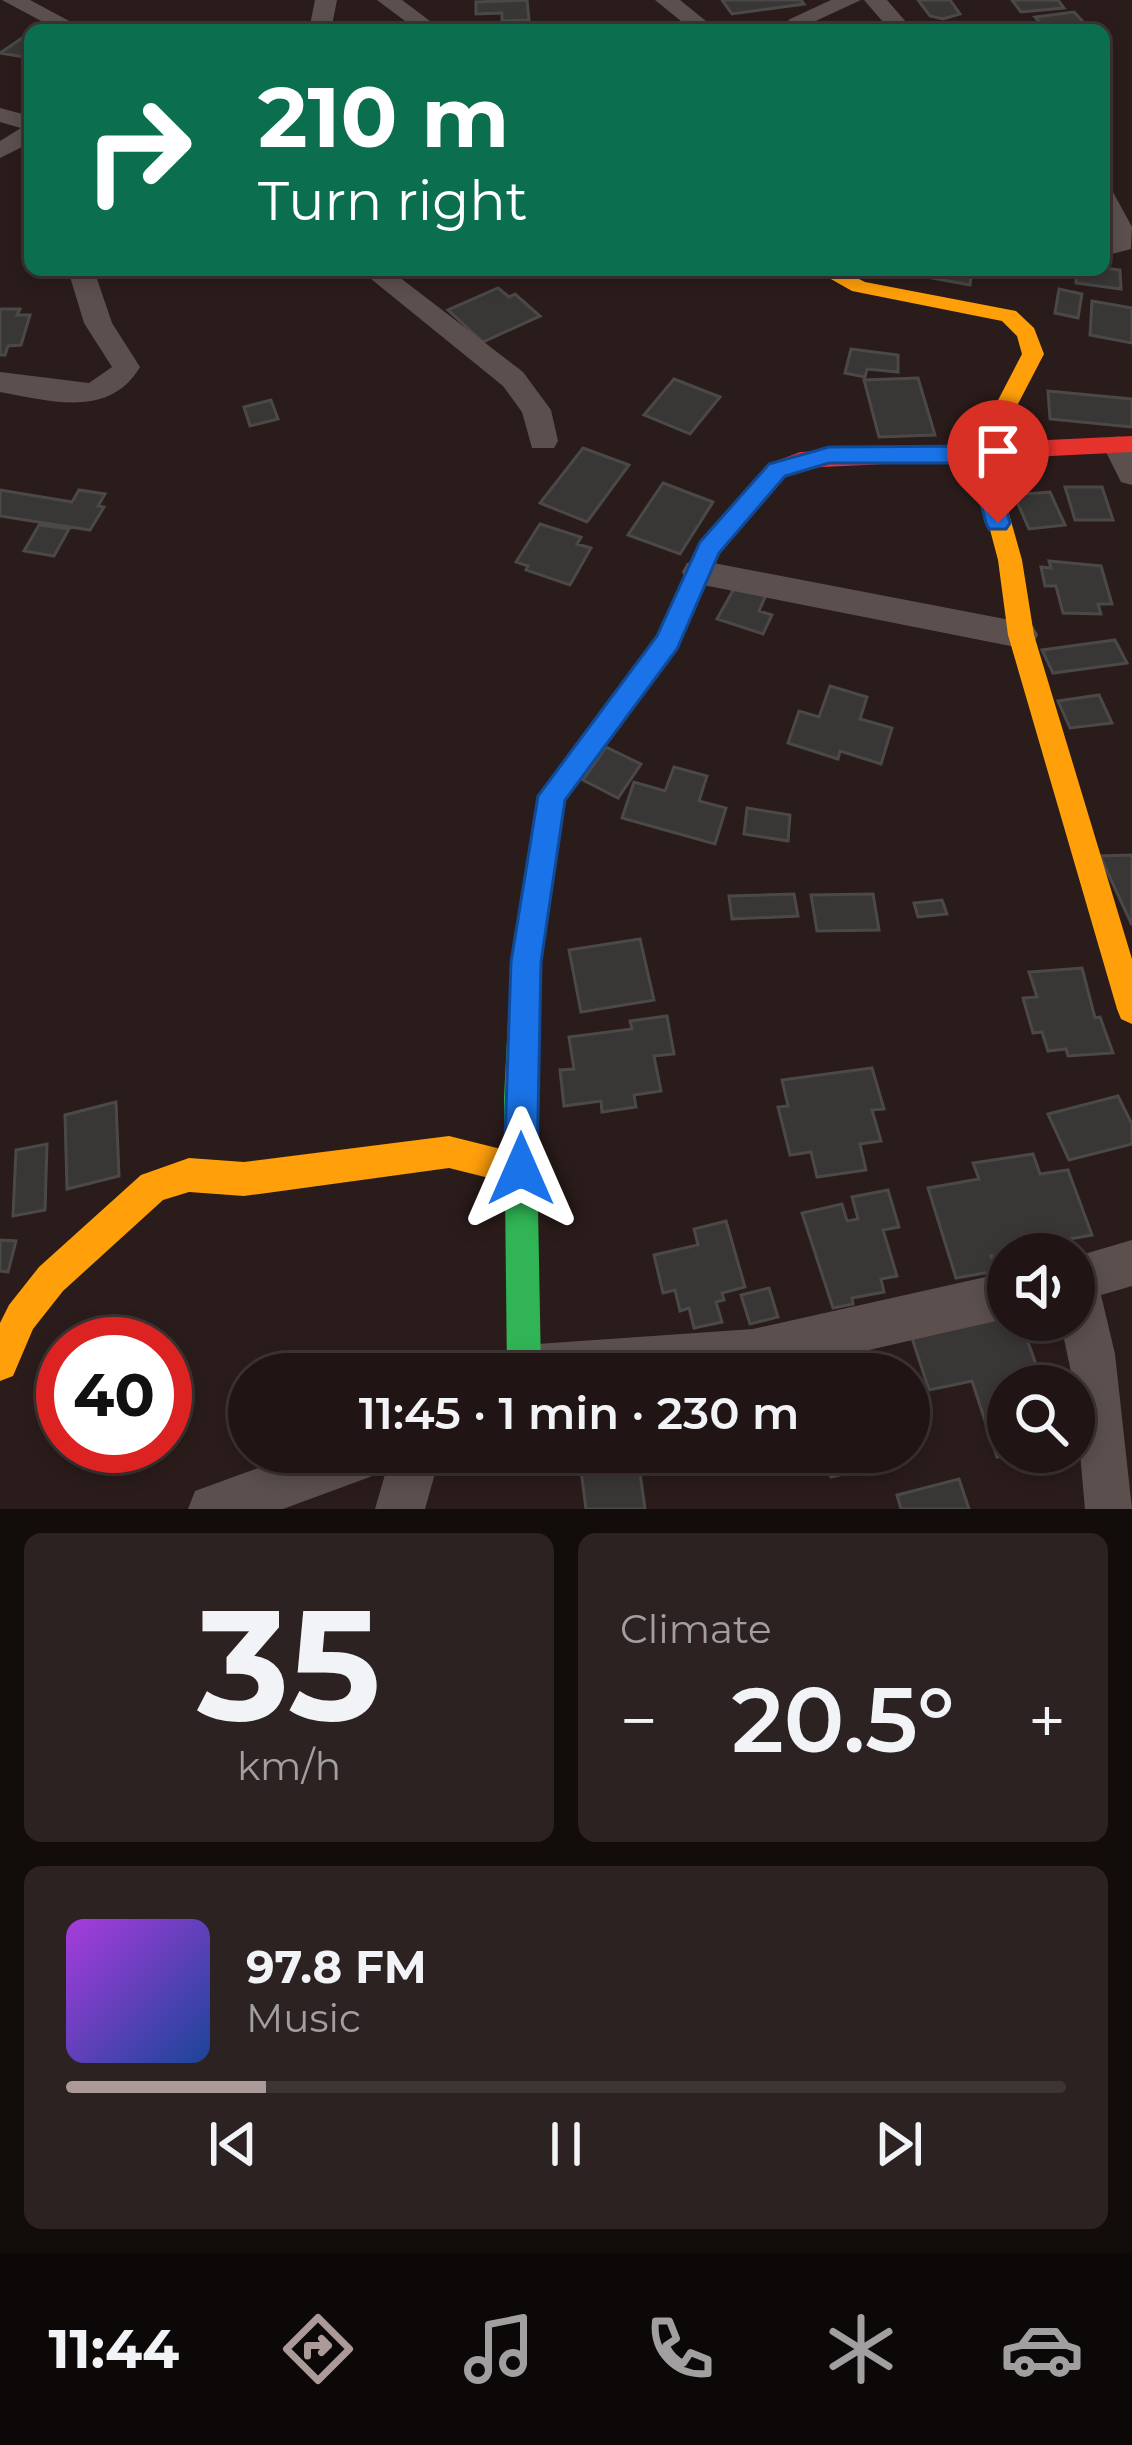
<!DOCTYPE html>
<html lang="en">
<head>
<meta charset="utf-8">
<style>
  :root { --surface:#201514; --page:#2d2222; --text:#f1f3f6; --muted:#a29fa0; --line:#3d3434; --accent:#ab9a97 }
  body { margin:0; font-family:Montserrat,sans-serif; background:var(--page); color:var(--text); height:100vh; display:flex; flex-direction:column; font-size:45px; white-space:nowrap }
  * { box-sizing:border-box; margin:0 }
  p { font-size:39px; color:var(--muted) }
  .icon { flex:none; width:66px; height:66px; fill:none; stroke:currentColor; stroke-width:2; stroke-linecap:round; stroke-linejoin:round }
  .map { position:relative; height:1509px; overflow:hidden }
  .sheet { display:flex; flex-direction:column; gap:24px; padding:24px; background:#120c0b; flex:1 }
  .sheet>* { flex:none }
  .banner { position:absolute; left:24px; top:24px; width:1086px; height:252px; border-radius:18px; box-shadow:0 6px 18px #0003,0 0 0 3px var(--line); background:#0b6e4f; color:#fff; overflow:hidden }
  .controls { position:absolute; left:987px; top:1233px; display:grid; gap:24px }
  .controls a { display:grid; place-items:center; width:108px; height:108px; border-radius:50%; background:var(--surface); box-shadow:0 6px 18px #0003,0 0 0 3px var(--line); font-size:60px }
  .speed { position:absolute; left:36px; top:1317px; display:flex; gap:24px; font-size:60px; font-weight:700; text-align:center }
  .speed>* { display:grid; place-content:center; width:156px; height:156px; border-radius:50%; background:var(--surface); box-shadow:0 6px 18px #0003,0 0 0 3px var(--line); line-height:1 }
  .speed .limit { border:18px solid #d22; background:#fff; color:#111 }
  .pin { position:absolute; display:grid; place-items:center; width:102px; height:102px; color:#fff; margin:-123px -51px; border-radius:50% 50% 50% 0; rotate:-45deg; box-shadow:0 0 12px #0007 }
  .pin .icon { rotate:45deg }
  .me { position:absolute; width:132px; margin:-66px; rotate:0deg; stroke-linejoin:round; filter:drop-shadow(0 0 9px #0008) }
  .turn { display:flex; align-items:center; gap:42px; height:252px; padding:0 36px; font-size:54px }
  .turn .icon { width:156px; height:156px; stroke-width:2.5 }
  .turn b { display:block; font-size:84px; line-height:102px }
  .big { font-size:90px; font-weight:600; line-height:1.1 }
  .sheet .widget { flex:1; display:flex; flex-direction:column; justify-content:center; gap:18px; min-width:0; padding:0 42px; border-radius:18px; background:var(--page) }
  .sheet .dial { align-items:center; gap:0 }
  .dial b { font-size:156px; line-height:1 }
  .song { display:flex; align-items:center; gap:36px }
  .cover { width:144px; height:144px; border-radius:18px; background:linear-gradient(135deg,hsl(280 70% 55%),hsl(220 70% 35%)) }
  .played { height:12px; border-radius:6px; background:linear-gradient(90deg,var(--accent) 20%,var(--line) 20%) }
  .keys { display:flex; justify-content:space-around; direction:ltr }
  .heat { display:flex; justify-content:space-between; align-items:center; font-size:66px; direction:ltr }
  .sheet .tiles { flex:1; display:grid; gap:24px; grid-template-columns:1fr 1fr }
  .widget:last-child { grid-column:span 2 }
  .trip { position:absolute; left:228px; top:1353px; width:702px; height:120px; border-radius:60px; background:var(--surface); box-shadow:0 6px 18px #0003,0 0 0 3px var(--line); font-weight:600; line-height:120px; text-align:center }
  .tab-bar { display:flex; height:192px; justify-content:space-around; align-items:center; background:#0d0808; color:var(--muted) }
  .tab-bar .icon { width:84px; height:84px }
  .tab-bar .current { color:var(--accent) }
  .tab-bar b { font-size:54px; color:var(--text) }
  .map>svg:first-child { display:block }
  .building { fill:#383735; stroke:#4b4948; stroke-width:3 }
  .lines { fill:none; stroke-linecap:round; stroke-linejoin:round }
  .street { fill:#5c504f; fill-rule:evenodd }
  .fast { fill:#30b455; fill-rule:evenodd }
  .slow { fill:#ff9f0a; fill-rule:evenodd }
  .jam { fill:#e5322d; fill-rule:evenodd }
  .route { fill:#1a73e8; stroke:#114b97; stroke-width:3 }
</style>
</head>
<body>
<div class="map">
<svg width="1132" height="1509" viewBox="0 0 1132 1509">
  <rect width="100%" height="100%" fill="#2a1c1a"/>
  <!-- building -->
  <path class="building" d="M 527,0 L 529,20 L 502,21 L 502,13 L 476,14 L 476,2 Z
    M 722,0 L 801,0 L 804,4 L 732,14 Z
    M 918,0 L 950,0 L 960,14 L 943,19 L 930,16 Z
    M 1012,0 L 1058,0 L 1064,8 L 1021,12 Z
    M 1074,12 L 1091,30 L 1047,30 L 1035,17 Z
    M 22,38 L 30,40 L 30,58 L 0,53 Z
    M 1104,268 L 1120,270 L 1121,289 L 1076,283 L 1076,270 Z
    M 888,270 L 972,270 L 970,285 Z
    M 498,288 L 509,297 L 515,294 L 540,316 L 483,342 L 448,310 Z
    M 1059,289 L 1082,294 L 1078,318 L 1055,313 Z
    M 1092,301 L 1132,308 L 1132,343 L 1090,335 Z
    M 0,309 L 20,309 L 17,315 L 30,315 L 21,345 L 8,346 L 5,355 L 0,355 Z
    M 851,349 L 898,355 L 898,372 L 867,369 L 865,377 L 845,373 Z
    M 918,378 L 935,435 L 879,437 L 864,380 Z
    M 674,379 L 720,397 L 690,434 L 644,415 Z
    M 1048,391 L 1132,399 L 1132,427 L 1050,419 Z
    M 271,400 L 278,419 L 250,426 L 244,407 Z
    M 583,448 L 629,465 L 587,522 L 540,503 Z
    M 663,483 L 713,502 L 680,554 L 628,535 Z
    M 1065,487 L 1102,487 L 1113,520 L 1075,520 Z
    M 0,490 L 72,502 L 79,490 L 105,494 L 98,506 L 104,507 L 90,530 L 0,516 Z
    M 1050,492 L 1065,525 L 1029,529 L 1014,495 Z
    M 540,524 L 581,537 L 577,544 L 591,548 L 570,585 L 526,570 L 528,566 L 516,562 Z
    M 39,525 L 69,529 L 54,556 L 24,551 Z
    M 1049,561 L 1101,566 L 1112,604 L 1098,604 L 1101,614 L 1063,613 L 1056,586 L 1045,586 L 1041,567 L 1051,568 Z
    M 736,585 L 766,595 L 759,611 L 772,615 L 763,634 L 717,619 Z
    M 1115,640 L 1127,663 L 1053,673 L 1042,650 Z
    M 830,686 L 867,697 L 860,719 L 892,728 L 881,764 L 840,751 L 838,759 L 788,743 L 799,711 L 819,717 Z
    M 1099,695 L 1112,723 L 1070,728 L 1058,701 Z
    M 606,747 L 641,764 L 618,798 L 583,780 Z
    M 674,767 L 707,776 L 699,801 L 726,808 L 715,844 L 622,818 L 634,782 L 665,791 Z
    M 747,808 L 790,815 L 788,841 L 744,834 Z
    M 1132,855 L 1132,925 L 1100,856 Z
    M 794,894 L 798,916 L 732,919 L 729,896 Z
    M 873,894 L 879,930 L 817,931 L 811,895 Z
    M 942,900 L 947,914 L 918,917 L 914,903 Z
    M 640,939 L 654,1000 L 581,1012 L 569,950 Z
    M 1082,968 L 1095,1018 L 1100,1017 L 1113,1053 L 1068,1056 L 1066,1049 L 1048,1051 L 1042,1032 L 1033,1033 L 1023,998 L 1037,997 L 1029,972 Z
    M 667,1016 L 674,1054 L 654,1056 L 661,1091 L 634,1095 L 636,1107 L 602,1112 L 601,1101 L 564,1106 L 560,1070 L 574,1069 L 569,1037 L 632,1029 L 630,1021 Z
    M 872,1068 L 884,1109 L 872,1110 L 881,1141 L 860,1144 L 866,1170 L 817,1177 L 811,1152 L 790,1155 L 778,1107 L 788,1106 L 782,1080 Z
    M 1118,1096 L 1132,1124 L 1132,1144 L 1069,1160 L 1048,1114 Z
    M 116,1102 L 119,1176 L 67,1189 L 65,1115 Z
    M 47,1144 L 45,1210 L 13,1216 L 16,1150 Z
    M 1033,1154 L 1040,1174 L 1068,1170 L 1092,1235 L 1053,1242 L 1058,1254 L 991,1256 L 996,1271 L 956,1278 L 928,1188 L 979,1179 L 973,1163 Z
    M 888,1190 L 899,1227 L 883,1230 L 897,1276 L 881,1279 L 884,1292 L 852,1298 L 853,1304 L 833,1308 L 802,1213 L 842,1204 L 847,1221 L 858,1219 L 852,1197 Z
    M 726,1221 L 745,1287 L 722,1293 L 724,1300 L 716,1302 L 722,1322 L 694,1328 L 689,1308 L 680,1311 L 675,1290 L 663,1293 L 654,1255 L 698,1245 L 694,1229 Z
    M 0,1240 L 16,1241 L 8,1272 L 0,1271 Z
    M 769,1288 L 778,1317 L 750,1324 L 741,1295 Z
    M 1008,1317 L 1020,1320 L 1037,1367 L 1030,1369 L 1036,1386 L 1008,1386 L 1008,1452 L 1021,1452 L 997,1457 L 972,1381 L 929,1390 L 912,1338 Z
    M 514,1452 L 637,1452 L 645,1509 L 586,1509 L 579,1455 L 515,1464 Z
    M 824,1452 L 866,1452 L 871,1468 L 831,1477 Z
    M 959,1479 L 969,1509 L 901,1509 L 897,1495 Z"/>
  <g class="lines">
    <!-- street -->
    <path class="street" d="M 2,0 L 30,0 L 86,30 L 58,30 Z
      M 315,0 L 337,0 L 331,30 L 309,30 Z
      M 377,0 L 402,0 L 442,30 L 417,30 Z
      M 655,0 L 680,0 L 717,30 L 692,30 Z
      M 831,0 L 861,0 L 807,25 L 799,27 L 788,20 Z
      M 864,0 L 887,0 L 913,30 L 890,30 Z
      M 0,108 L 30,116 L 30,143 L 0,158 L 0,141 L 21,128 L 0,122 Z
      M 1104,189 L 1113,192 L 1132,227 L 1131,249 L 1104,256 L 1109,233 L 1104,223 Z
      M 68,270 L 94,270 L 112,323 L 140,367 C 109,419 51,401 0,392 L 0,372 L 89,383 L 112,367 L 84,323 Z
      M 360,270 L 390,270 L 523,372 L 551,410 L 558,441 L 554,448 L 532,448 L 522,412 L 503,386 Z
      M 1118,436 L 1132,444 L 1132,485 L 1121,482 L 1103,446 Z
      M 698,560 L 1021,622 L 1033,626 L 1038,635 L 1033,644 L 1021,648 L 698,584 L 687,581 L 682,572 L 687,563 Z
      M 1132,1240 L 1132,1286 L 1101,1295 L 1115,1354 L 1132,1509 L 1085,1509 L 1074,1386 L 1060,1320 L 1074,1320 L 1074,1257 Z
      M 1008,1272 L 1008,1318 L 765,1374 L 491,1374 L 498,1357 L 523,1345 L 753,1329 Z
      M 302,1452 L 441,1452 L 425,1509 L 375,1509 L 386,1471 L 283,1509 L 188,1509 L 195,1491 Z"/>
    <!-- fast -->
    <path class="fast" d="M 711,536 L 723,545 L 677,648 L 565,800 L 541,961 L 536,1099 L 541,1369 L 539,1374 L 507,1374 L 504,1099 L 511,961 L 538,796 L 658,636 L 699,545 Z"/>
    <!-- slow -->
    <path class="slow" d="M 815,270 L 841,270 L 865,282 L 1016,311 L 1034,328 L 1044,354 L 992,454 L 1022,560 L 1034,635 L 1132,959 L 1132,1024 L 1121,1019 L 1117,1009 L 1008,635 L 998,560 L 970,454 L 1022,354 L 1017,336 L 1002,321 L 852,291 Z
      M 449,1136 L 533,1157 L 538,1169 L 533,1181 L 521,1186 L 449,1168 L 244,1196 L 189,1192 L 163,1200 L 63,1291 L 33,1329 L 13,1376 L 0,1381 L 0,1323 L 9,1305 L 39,1267 L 141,1175 L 189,1158 L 244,1162 Z"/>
    <!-- jam -->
    <path class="jam" d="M 1132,436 L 1132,452 L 803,468 L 785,476 L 719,551 L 711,554 L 699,545 L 769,464 L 800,452 Z"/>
  </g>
  <!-- route -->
  <path class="route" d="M 981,446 L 992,454 L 1010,523 L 1006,529 L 989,529 L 986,523 L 971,463 L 829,463 L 785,476 L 719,553 L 677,649 L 565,800 L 541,962 L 537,1169 L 533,1181 L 521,1186 L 509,1181 L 504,1169 L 511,962 L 538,796 L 657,636 L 700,542 L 769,464 L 829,447 Z"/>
</svg>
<div class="controls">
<a><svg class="icon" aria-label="sound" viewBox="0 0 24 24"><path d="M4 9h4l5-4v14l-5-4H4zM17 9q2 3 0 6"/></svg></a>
<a><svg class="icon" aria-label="search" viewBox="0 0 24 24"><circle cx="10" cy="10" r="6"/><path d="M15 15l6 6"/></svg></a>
</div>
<div class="speed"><div class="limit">40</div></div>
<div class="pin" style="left:998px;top:523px;background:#d93025"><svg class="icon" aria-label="arrive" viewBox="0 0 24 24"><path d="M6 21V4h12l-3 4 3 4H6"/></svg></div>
<svg class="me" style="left:521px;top:1169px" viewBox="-20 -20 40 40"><path d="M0-17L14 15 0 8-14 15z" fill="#1a73e8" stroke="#fff" stroke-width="4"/></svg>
<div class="trip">11:45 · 1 min · 230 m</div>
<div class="banner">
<div class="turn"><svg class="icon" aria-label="right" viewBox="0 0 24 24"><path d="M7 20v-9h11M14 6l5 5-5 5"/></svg><div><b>210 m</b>Turn right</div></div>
</div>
</div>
<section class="sheet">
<div class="tiles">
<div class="widget dial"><b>35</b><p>km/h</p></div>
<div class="widget"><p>Climate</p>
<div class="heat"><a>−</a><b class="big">20.5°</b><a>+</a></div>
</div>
<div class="widget">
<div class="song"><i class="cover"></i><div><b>97.8 FM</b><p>Music</p></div></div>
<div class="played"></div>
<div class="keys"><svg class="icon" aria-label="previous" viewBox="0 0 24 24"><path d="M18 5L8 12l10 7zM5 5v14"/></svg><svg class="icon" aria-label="pause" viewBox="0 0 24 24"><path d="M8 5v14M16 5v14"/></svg><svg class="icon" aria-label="next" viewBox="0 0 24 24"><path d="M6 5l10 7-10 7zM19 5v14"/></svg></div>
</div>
</div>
</section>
<nav class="tab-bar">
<b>11:44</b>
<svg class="icon current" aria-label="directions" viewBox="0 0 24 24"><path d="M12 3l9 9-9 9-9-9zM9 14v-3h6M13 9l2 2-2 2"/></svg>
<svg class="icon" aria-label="music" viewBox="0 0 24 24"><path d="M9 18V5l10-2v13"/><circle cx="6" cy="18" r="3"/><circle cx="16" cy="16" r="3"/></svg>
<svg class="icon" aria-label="phone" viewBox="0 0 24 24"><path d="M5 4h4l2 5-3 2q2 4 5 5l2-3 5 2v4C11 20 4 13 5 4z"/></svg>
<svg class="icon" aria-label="climate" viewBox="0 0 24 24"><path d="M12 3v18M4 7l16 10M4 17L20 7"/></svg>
<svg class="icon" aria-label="car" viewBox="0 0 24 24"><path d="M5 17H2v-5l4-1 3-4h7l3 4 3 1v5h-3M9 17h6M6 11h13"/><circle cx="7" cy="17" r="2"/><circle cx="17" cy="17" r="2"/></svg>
</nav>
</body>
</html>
